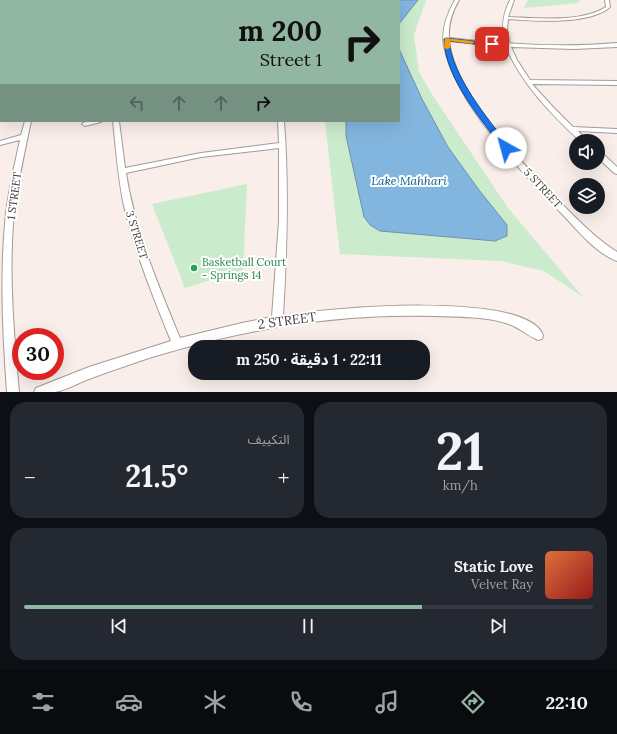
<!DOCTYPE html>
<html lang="ar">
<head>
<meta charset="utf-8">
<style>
  :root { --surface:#171b24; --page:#242831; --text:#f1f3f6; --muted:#9ea1a6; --line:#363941; --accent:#91b6a2 }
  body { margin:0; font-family:Lora,"Noto Sans Arabic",serif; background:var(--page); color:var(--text); direction:rtl; height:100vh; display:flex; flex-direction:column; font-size:15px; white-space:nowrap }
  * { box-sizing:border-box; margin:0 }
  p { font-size:13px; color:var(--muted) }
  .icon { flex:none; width:22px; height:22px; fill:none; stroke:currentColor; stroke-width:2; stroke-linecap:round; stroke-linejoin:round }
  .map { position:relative; height:392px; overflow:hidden; direction:ltr }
  .sheet { display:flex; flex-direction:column; gap:10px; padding:10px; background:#0d0f14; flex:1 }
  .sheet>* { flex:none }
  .guide { position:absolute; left:0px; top:0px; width:400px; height:122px; box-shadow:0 4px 16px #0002; direction:rtl; background:#91b6a2; color:#111; overflow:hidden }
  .fabs { position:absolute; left:569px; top:134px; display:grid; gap:8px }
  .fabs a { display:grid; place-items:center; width:36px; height:36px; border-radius:50%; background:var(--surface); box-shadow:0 4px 16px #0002; font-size:20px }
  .speed { position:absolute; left:12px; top:328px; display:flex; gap:8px; font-size:20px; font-weight:700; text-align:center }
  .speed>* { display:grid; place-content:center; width:52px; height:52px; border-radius:50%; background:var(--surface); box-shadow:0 4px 16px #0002; line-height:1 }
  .speed .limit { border:6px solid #d22; background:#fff; color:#111 }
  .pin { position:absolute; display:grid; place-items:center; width:34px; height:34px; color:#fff; margin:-17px; border-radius:8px; box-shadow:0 2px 6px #0006 }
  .me { position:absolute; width:44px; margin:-22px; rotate:322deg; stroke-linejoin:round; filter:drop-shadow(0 0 3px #0008) }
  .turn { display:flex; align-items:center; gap:14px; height:84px; padding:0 12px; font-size:18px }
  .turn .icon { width:52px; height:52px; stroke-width:2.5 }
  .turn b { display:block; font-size:28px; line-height:34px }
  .lanes { display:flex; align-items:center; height:38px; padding:0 12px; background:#0003; justify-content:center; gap:20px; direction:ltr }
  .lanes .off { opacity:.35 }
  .big { font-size:30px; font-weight:700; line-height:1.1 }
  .sheet .card { flex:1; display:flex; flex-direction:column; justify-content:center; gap:6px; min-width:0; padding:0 14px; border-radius:16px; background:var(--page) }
  .sheet .dial { align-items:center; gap:0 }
  .dial b { font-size:52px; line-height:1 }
  .song { display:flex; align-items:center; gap:12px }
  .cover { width:48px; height:48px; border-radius:6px; background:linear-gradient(135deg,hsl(20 70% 55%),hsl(0 70% 35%)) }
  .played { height:4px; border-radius:2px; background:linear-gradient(90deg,var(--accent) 70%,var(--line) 70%) }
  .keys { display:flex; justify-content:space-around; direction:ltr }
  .heat { display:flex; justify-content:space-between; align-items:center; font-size:22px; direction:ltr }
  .sheet .tiles { flex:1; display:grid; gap:10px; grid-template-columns:1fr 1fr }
  .card:last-child { grid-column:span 2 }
  .trip { position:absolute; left:188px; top:340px; width:242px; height:40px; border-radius:16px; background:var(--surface); box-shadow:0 4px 16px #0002; font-weight:700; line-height:40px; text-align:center; direction:rtl }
  .dock { display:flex; height:64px; justify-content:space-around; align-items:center; background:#090b0e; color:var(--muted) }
  .dock .icon { width:28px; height:28px }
  .dock .on { color:var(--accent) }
  .dock b { font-size:18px; color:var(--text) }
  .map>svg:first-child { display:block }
  .green { fill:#caebcc }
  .water { fill:#83b6df; stroke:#6f91ad }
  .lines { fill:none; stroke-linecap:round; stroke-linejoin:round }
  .street-casing { stroke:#a59a96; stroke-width:2 }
  .secondary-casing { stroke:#a59a96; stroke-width:2 }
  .street { fill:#fff; fill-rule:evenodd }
  .secondary { fill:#fff; fill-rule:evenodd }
  .route { fill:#1a73e8; stroke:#114b97 }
  .slow { fill:#f59e0b }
  .leisure-dot { fill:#2e9e5b; stroke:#fff; stroke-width:1.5 }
  .labels { text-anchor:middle; stroke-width:4; stroke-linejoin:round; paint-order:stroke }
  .street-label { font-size:11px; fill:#3f3a38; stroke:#fff }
  .leisure-label { font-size:11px; fill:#27864d; stroke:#fff; text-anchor:start }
  .water-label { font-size:12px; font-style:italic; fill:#00598c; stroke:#fff }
  .near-street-label { font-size:13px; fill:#3f3a38; stroke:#fff }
</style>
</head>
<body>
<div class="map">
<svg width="617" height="392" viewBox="0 0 617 392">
  <rect width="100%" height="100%" fill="#f9eee9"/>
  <!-- green -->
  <path class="green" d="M 418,0 L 426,0 L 414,35 L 419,72 L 433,96 L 508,208 L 583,297 L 544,271 L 501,261 L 340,254 L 325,121 L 346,121 L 346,136 L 364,217 L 370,225 L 380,231 L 495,241 L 496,212 L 479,190 L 448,147 L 422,99 L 399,49 L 399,24 Z
    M 528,0 L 580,0 L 579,3 L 524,8 Z
    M 247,184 L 243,270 L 185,288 L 152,204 Z"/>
  <!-- water -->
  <path class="water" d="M 394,0 L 418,0 L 399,24 L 399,1 L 392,1 Z
    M 399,49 L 422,99 L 448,147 L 479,190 L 507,225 L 507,236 L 495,241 L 380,231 L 370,225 L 364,217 L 346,136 L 346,121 L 399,121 Z"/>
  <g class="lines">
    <!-- street casing -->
    <g class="street-casing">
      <path id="street" d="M 455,0 L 459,0 C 452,12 448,24 449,38 C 505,44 560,48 617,43 L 617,47 L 574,49 L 511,47 L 517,60 L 530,80 L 617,81 L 617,85 L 532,84 L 553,107 L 573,127 L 617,129 L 617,133 L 578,131 L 587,141 L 580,141 C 550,113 522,84 506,47 L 449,41 C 456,96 520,161 558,200 C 576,218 595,238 617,252 L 617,261 C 597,254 578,231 564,216 C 524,175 455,103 444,46 C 441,30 447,14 455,0 Z
        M 510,0 L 514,0 L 508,17 C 537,18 581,23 606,7 L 605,0 L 609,0 L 610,7 C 590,25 534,21 508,19 L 507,30 L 509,41 L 507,42 L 505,41 C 501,26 503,14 510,0 Z
        M 1,59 L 1,63 L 0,64 L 0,60 Z
        M 0,98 L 1,98 L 1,102 L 0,102 Z
        M 25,121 L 31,121 C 24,155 16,189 13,224 C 9,280 14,336 19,392 L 7,392 C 3,336 0,280 5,224 C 7,196 14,168 20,140 L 0,145 L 0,141 L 21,135 Z
        M 89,121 L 102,121 L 101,122 L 85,126 L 82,124 L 83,123 Z
        M 113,121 L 119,121 L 125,168 L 201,153 L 279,143 L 278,121 L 284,121 C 289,186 287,251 283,316 C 325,308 525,290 543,335 L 542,339 L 538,340 C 528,336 520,328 509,324 C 486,316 459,317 434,316 C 336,313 246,329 152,357 C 131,364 110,371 89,379 C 78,383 67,390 55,392 C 49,392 41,392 34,392 L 36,388 L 89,367 L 171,341 C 153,297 135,252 124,206 C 118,178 116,149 113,121 ZM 279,148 L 279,221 L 272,317 L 242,323 L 180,338 C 158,285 135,231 126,173 L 201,157 Z
        M 598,152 L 601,152 L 617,167 L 617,174 L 614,173 L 598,158 Z"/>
    </g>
    <!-- secondary casing -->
    <g class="secondary-casing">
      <path id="secondary" d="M 0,34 L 1,34 L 0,39 Z"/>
    </g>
    <!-- street -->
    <use href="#street" class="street"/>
    <!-- secondary -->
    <use href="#secondary" class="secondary"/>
  </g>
  <!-- route -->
  <path class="route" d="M 446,38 L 492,43 L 495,44 L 492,46 L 449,41 C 452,76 488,119 509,146 L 509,149 L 503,149 C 481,119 445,78 444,39 Z"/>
  <!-- slow -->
  <path class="slow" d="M 445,38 L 472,41 L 475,42 L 472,44 L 450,41 L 450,48 L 447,49 L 444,48 Z"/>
  <!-- markers -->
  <circle class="leisure-dot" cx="194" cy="268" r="4"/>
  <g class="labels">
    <!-- street labels -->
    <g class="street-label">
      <text transform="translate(543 188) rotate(47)" y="4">5 STREET</text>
      <text transform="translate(14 196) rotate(-82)" y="4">1 STREET</text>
      <text transform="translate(137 235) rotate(73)" y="4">3 STREET</text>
    </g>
    <!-- leisure labels -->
    <g class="leisure-label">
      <text x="202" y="266">Basketball Court<tspan x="202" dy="13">- Springs 14</tspan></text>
    </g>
    <!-- water labels -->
    <g class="water-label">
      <text x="409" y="185">Lake Mahhari</text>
    </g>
    <!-- near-street labels -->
    <g class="near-street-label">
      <text transform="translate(287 320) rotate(-8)" y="5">2 STREET</text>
    </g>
  </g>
</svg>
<div class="fabs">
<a><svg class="icon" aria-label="sound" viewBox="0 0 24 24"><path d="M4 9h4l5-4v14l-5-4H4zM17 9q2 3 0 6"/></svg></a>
<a><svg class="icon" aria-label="layers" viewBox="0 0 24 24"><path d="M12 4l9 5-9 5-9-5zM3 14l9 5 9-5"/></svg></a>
</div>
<div class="speed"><div class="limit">30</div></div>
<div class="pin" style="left:492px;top:44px;background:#d93025"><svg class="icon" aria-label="arrive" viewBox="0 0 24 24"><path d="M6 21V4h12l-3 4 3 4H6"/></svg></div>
<svg class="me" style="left:506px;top:148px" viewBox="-20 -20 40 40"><circle r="19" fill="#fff"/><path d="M0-13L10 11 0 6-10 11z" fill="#1a73e8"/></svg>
<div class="trip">22:11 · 1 دقيقة · 250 m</div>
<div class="guide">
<div class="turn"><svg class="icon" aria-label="right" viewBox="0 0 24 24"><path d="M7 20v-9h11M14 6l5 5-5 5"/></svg><div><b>200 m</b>1 Street</div></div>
<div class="lanes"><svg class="icon off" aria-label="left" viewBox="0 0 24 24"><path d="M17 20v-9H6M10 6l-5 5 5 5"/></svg><svg class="icon off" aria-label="ahead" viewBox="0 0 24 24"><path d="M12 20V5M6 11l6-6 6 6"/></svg><svg class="icon off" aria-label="ahead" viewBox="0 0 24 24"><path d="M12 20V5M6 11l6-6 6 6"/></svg><svg class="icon" aria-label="right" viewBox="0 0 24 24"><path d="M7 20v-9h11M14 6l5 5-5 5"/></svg></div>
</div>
</div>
<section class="sheet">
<div class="tiles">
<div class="card dial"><b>21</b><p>km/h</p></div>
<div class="card"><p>التكييف</p>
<div class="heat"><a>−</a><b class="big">21.5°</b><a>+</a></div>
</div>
<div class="card">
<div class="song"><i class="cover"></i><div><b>Static Love</b><p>Velvet Ray</p></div></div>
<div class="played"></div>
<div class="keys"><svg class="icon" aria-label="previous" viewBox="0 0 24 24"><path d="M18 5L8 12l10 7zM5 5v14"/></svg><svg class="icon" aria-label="pause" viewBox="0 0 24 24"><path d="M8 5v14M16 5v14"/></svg><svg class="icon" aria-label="next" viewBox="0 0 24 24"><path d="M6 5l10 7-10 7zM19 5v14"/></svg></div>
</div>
</div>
</section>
<nav class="dock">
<b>22:10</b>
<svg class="icon on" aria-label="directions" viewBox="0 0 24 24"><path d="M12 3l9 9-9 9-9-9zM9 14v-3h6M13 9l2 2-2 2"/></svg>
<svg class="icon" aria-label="music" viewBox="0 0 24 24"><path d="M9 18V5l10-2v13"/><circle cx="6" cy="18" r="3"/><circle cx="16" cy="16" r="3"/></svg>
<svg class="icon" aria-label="phone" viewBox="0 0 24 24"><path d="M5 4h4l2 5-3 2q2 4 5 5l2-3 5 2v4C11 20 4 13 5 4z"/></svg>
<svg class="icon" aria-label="climate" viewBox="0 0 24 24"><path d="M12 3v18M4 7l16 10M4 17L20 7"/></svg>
<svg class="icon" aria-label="car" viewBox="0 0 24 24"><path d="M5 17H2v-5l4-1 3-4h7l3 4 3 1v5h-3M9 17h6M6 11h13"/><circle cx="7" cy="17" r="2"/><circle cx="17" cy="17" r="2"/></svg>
<svg class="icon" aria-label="filters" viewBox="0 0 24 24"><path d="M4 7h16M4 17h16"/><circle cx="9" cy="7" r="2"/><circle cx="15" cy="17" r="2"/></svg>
</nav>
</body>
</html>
